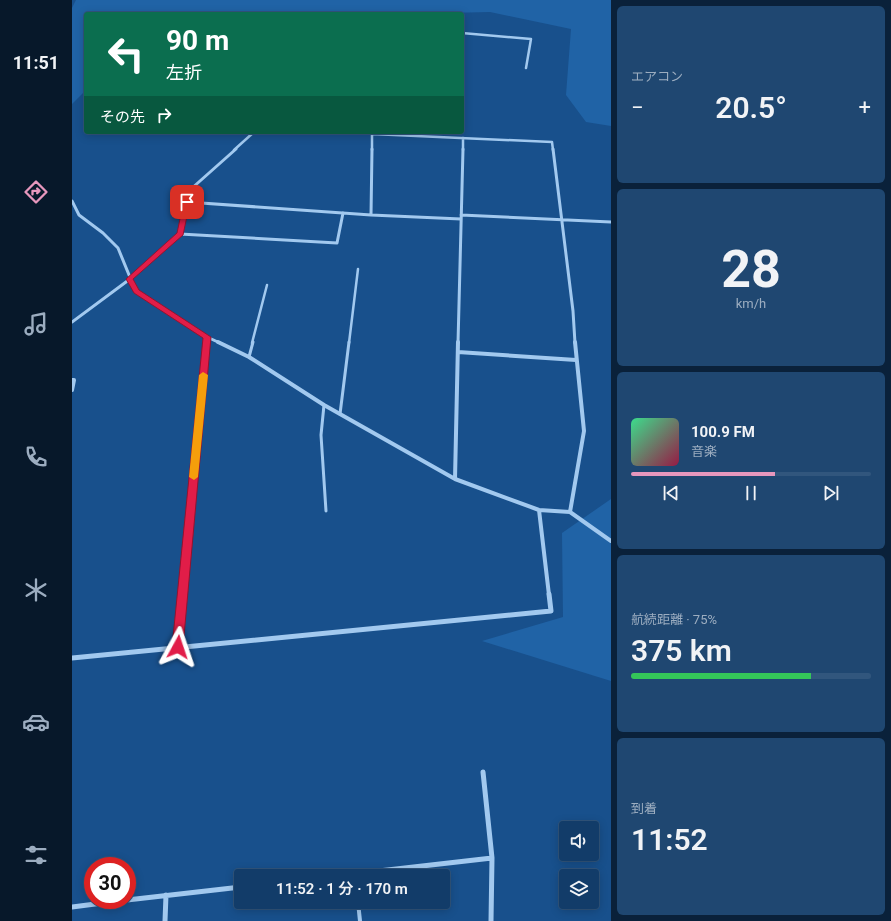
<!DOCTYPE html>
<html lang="ja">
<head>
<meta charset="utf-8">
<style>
  :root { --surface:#123c69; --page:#1f4771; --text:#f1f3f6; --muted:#9cadc0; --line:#31567d; --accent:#e797bd }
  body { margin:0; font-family:Roboto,"Noto Sans JP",sans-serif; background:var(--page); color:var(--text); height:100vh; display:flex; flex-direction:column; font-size:15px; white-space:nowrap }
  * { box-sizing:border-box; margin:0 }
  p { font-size:13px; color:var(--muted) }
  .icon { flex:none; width:22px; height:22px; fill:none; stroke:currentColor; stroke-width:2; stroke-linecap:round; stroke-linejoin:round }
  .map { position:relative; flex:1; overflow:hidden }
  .drawer { display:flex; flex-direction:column; gap:6px; padding:6px; background:#0a213a; width:280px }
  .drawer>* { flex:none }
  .banner { position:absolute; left:12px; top:12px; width:380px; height:122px; border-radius:4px; box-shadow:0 2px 10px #0003,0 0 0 1px var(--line); background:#0b6e4f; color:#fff; overflow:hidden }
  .controls { position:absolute; left:487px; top:821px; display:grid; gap:8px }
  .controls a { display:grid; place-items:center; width:40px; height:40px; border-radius:4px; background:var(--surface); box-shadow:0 2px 10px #0003,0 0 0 1px var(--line); font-size:20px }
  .speed { position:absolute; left:12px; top:857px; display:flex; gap:8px; font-size:20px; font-weight:700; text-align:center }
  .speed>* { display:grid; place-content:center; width:52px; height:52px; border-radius:50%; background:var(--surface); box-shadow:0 2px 10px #0003,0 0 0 1px var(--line); line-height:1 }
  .speed .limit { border:6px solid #d22; background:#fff; color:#111 }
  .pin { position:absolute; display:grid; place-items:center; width:34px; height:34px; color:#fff; margin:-17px; border-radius:8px; box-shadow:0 2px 6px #0006 }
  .me { position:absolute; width:44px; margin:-22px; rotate:5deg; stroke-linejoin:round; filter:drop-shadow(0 0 3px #0008) }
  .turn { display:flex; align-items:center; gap:14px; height:84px; padding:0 16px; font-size:18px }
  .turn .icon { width:52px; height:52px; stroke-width:2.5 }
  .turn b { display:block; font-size:28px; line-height:34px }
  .then { display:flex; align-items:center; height:38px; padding:0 16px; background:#0003; gap:8px; font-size:15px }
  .big { font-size:30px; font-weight:600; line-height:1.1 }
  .drawer .card { flex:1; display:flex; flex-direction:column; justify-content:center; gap:6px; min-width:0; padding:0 14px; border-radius:6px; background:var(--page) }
  .drawer .dial { align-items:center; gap:0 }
  .dial b { font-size:52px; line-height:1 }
  .song { display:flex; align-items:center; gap:12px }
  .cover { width:48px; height:48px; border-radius:6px; background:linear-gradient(135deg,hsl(150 70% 55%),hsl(340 70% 35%)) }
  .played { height:4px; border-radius:2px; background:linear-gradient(90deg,var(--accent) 60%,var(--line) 60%) }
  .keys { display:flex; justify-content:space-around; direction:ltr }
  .heat { display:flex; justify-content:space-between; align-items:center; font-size:22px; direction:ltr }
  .charge { height:6px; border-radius:3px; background:linear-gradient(90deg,#34c759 75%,var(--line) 0) }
  .trip { position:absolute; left:162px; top:869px; width:216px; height:40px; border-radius:4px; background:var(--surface); box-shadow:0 2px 10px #0003,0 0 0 1px var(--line); font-weight:600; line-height:40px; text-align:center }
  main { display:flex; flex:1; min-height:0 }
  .dock { display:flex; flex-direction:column; width:72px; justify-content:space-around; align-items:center; background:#07182a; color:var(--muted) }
  .dock .icon { width:28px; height:28px }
  .dock .active { color:var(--accent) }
  .dock b { font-size:18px; color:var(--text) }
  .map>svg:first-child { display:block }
  .green { fill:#2063a6 }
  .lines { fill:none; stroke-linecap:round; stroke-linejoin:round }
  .service-far2 { stroke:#a2c9ef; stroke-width:2.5 }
  .service-far1 { stroke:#a2c9ef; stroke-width:3 }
  .service { stroke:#a2c9ef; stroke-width:4 }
  .minor-far3 { stroke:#a2c9ef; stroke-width:2.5 }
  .minor-far2 { stroke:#a2c9ef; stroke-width:3 }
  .minor-far1 { stroke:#a2c9ef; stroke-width:4 }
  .minor { stroke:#a2c9ef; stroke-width:5 }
  .route { fill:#e11d48; stroke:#92132f }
  .slow { fill:#f59e0b }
</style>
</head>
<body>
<main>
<nav class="dock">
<b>11:51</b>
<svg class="icon active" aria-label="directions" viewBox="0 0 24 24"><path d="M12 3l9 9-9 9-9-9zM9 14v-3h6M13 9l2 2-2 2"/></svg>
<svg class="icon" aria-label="music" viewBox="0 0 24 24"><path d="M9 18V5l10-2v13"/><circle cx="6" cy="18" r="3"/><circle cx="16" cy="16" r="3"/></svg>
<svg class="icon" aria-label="phone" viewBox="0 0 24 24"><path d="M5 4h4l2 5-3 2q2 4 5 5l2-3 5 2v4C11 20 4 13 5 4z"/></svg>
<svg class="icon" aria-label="climate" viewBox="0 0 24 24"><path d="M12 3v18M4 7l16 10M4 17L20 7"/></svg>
<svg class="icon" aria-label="car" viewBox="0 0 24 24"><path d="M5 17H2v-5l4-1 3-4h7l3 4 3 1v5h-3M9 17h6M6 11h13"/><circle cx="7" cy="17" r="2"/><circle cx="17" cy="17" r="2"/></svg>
<svg class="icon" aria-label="filters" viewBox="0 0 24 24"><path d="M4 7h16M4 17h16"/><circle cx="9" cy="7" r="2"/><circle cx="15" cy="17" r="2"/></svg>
</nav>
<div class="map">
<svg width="539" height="921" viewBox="0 0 539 921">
  <rect width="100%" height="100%" fill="#18508c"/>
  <!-- green -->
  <path class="green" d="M 4,0 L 539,0 L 539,126 L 514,122 L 494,95 L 499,29 L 418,12 L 327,14 L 14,14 L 14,90 L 0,104 L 0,8 Z
    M 539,499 L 539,681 L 410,641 L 491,617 L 490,533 Z"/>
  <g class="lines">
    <!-- service-far2 -->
    <path class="service-far2" d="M 180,343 L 195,285
      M 277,343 L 286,269"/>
    <!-- service-far1 -->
    <path class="service-far1" d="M 177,357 L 181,342
      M 252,405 L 249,435 L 254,511
      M 268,414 L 277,342"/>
    <!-- service -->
    <path class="service" d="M 286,902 L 288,921"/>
    <!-- minor-far3 -->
    <path class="minor-far3" d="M 390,33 L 459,39 L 454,68
      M 162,150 L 182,132
      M 300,150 L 300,134 L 480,142 L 481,150
      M 391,150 L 391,138"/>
    <!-- minor-far2 -->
    <path class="minor-far2" d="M 481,149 L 501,311 L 503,343
      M 0,201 L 7,215 L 31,233 L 46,248 L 64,292 L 135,337 L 148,343
      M 115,202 L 299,215 L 389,219
      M 299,215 L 300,149
      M 389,215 L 539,222
      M 108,234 L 265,243 L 271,213
      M 0,322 L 58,279 L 108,234 L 119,189 L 164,149
      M 134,343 L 135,337
      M 386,343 L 391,149"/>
    <!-- minor-far1 -->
    <path class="minor-far1" d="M 146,342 L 177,357 L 252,405 L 383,479 L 467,510 L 498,512 L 539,541
      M 386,352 L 504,360
      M 0,380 L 2,380 L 0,390
      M 383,479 L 386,342
      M 467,510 L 477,595
      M 498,512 L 512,431 L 503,342
      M 111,595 L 134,342"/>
    <!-- minor -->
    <path class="minor" d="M 106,647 L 111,594
      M 0,658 L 479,611 L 477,594
      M 411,772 L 420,858 L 419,921
      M 263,876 L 420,858
      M 55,900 L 169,887
      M 0,907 L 54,900
      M 93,921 L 94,895"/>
  </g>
  <!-- route -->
  <path class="route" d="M 112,200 L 118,202 L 111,235 L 61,279 L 67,290 L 139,337 L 111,647 L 109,650 L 106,652 L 102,650 L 100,647 L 131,338 L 62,293 L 54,279 L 105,233 Z"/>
  <!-- slow -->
  <path class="slow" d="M 131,372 L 136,375 L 126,477 L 122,480 L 117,477 L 127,375 Z"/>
</svg>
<div class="controls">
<a><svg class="icon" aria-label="sound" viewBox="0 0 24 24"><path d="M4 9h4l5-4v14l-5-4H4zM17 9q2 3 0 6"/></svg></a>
<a><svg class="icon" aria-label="layers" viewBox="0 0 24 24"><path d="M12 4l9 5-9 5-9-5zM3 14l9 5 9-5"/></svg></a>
</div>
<div class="speed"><div class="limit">30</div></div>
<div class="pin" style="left:115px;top:202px;background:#d93025"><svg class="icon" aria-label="arrive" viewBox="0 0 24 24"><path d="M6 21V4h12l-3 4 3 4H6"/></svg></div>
<svg class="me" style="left:106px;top:647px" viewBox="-20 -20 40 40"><path d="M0-17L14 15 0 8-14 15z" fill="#e11d48" stroke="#fff" stroke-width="4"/></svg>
<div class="trip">11:52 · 1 分 · 170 m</div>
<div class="banner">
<div class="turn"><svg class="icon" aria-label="left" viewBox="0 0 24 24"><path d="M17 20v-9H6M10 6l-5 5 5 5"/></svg><div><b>90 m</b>左折</div></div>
<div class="then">その先<svg class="icon" aria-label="right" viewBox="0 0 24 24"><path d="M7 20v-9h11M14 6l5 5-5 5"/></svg></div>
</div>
</div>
<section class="drawer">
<div class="card"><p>エアコン</p>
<div class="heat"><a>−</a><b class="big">20.5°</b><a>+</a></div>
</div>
<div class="card dial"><b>28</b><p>km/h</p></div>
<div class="card">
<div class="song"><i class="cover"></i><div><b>100.9 FM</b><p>音楽</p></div></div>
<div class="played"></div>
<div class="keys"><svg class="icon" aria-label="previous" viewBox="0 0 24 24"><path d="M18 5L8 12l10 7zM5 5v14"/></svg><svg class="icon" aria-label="pause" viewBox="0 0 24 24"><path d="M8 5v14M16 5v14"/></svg><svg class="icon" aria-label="next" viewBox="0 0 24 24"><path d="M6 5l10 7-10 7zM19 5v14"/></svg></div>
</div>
<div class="card"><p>航続距離 · 75%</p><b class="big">375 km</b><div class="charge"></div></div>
<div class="card"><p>到着</p><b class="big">11:52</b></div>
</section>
</main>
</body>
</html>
